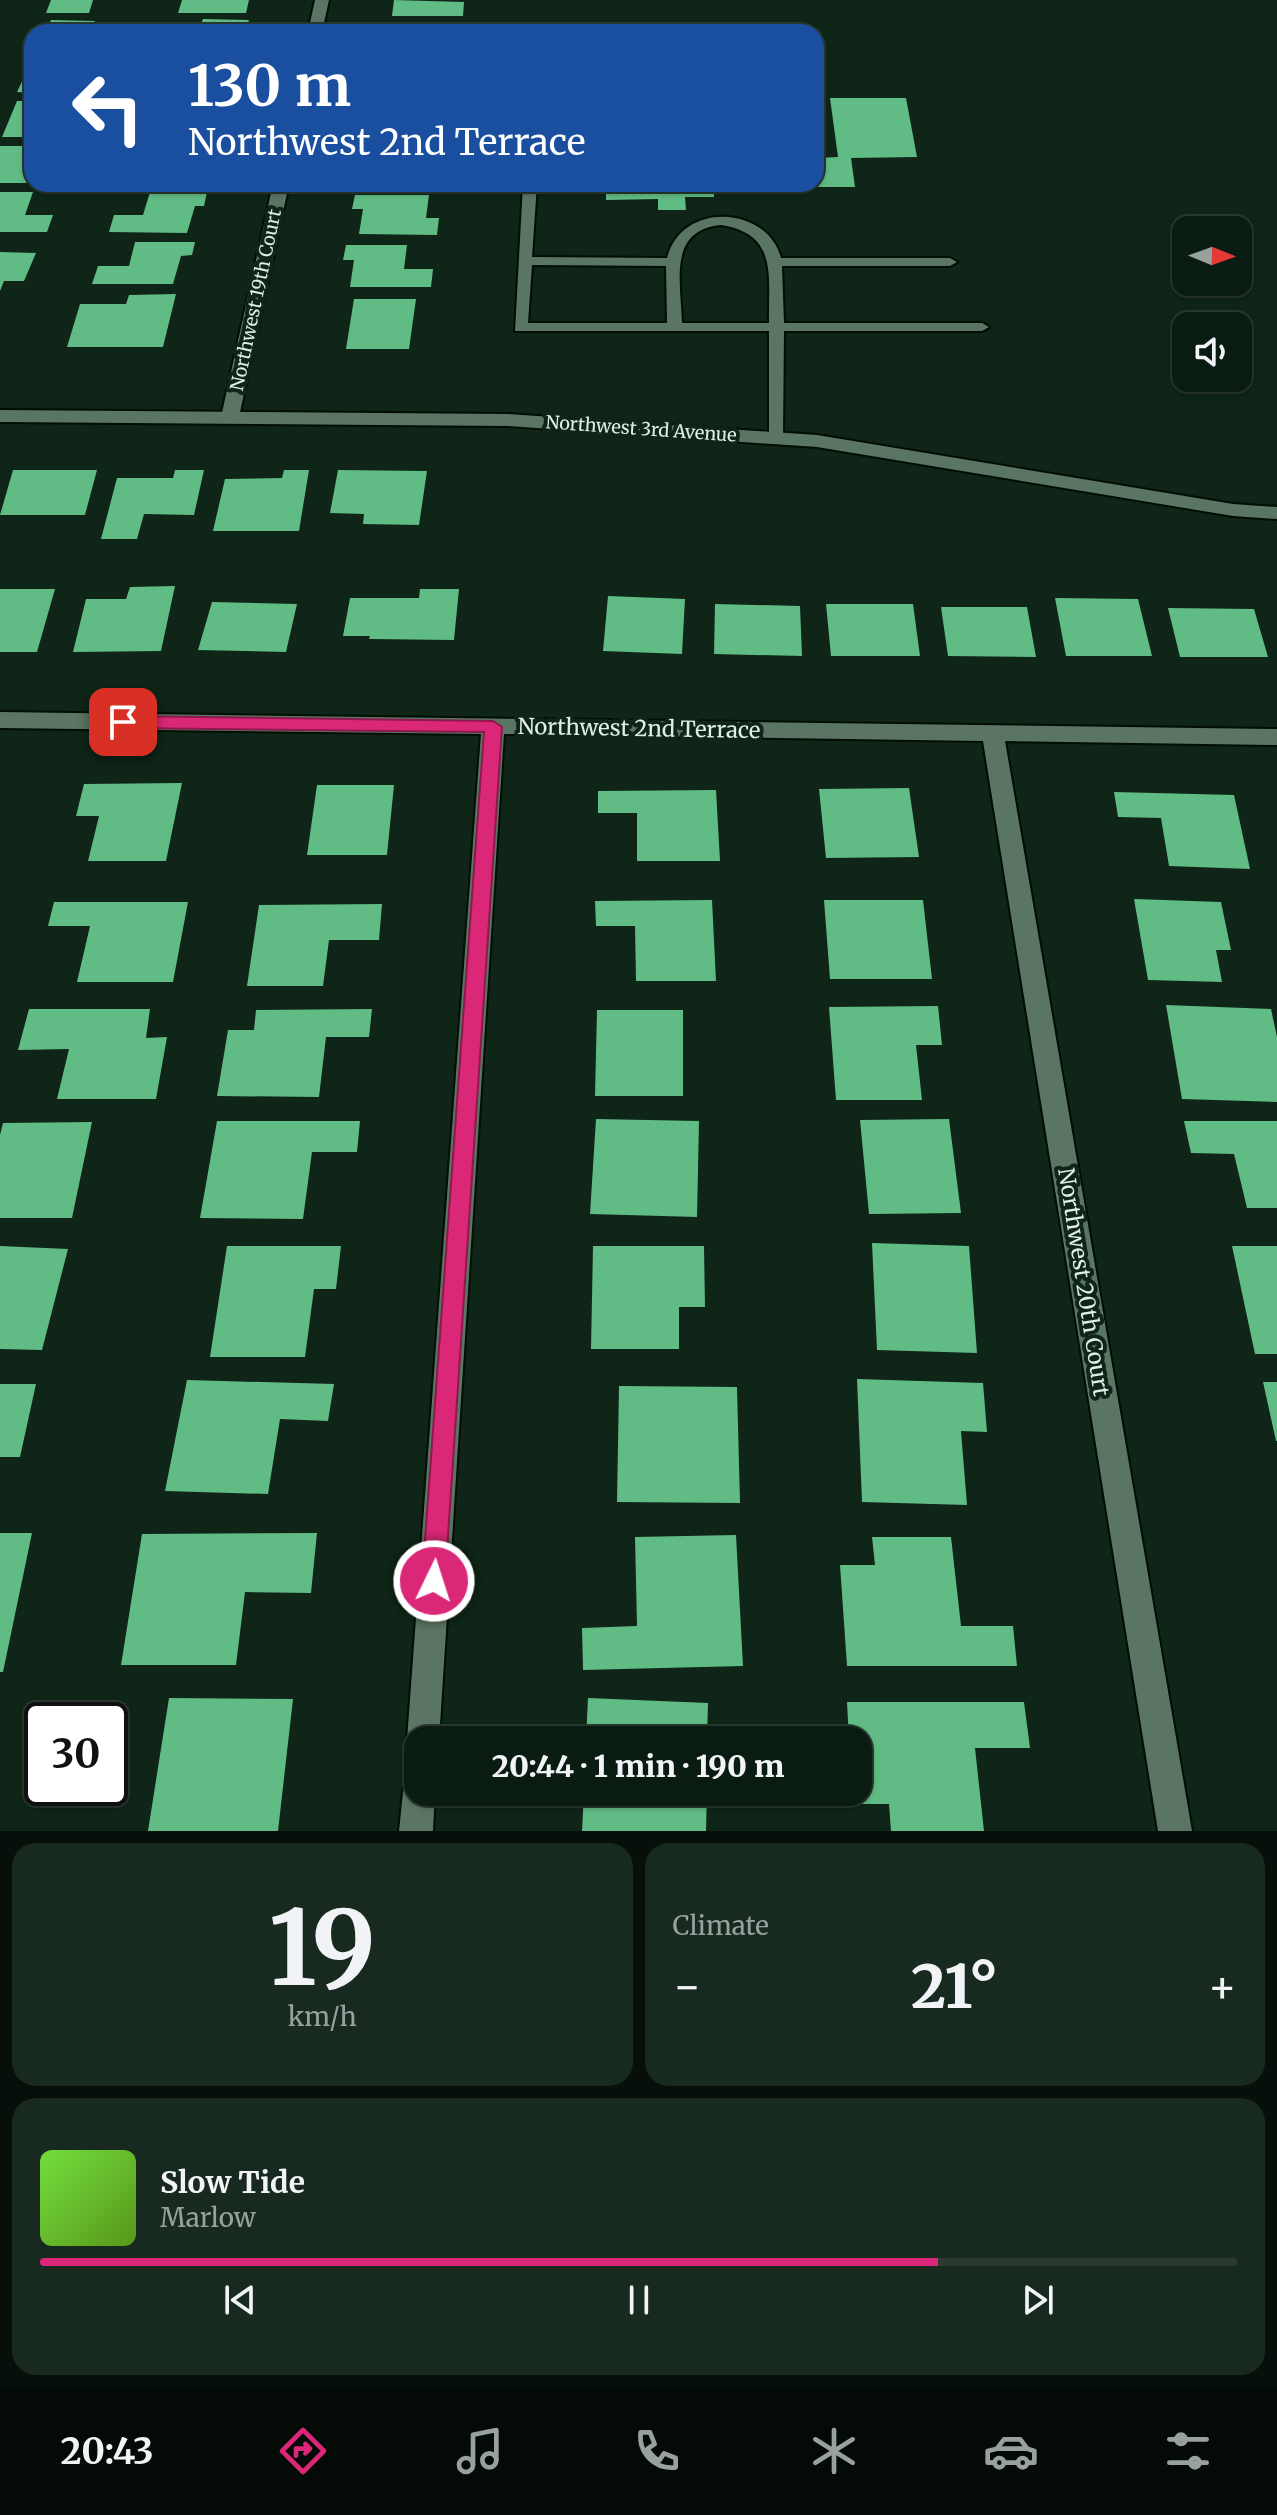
<!DOCTYPE html>
<html lang="en">
<head>
<meta charset="utf-8">
<style>
  :root { --surface:#0a1c11; --page:#18291f; --text:#f1f3f6; --muted:#99a19f; --line:#2a3a31; --accent:#db2777 }
  body { margin:0; font-family:Merriweather,serif; background:var(--page); color:var(--text); height:100vh; display:flex; flex-direction:column; font-size:30px; white-space:nowrap }
  * { box-sizing:border-box; margin:0 }
  p { font-size:26px; color:var(--muted) }
  .icon { flex:none; width:44px; height:44px; fill:none; stroke:currentColor; stroke-width:2; stroke-linecap:round; stroke-linejoin:round }
  .map { position:relative; height:1831px; overflow:hidden }
  .details { display:flex; flex-direction:column; gap:12px; padding:12px; background:#060f09; flex:1 }
  .details>* { flex:none }
  .hud { position:absolute; left:24px; top:24px; width:800px; height:168px; border-radius:24px; box-shadow:0 2px 6px #0004,0 0 0 2px var(--line); background:#1a4fa0; color:#fff; overflow:hidden }
  .needle { width:52px; rotate:91deg }
  .fabs { position:absolute; left:1172px; top:216px; display:grid; gap:16px }
  .fabs a { display:grid; place-items:center; width:80px; height:80px; border-radius:16px; background:var(--surface); box-shadow:0 2px 6px #0004,0 0 0 2px var(--line); font-size:40px }
  .speed { position:absolute; left:24px; top:1702px; display:flex; gap:16px; font-size:40px; font-weight:700; text-align:center }
  .speed>* { display:grid; place-content:center; width:104px; height:104px; border-radius:50%; background:var(--surface); box-shadow:0 2px 6px #0004,0 0 0 2px var(--line); line-height:1 }
  .speed .limit { border:4px solid #111; border-radius:12px; background:#fff; color:#111 }
  .pin { position:absolute; display:grid; place-items:center; width:68px; height:68px; color:#fff; margin:-34px; border-radius:16px; box-shadow:0 4px 12px #0006 }
  .me { position:absolute; width:88px; margin:-44px; rotate:4deg; stroke-linejoin:round; filter:drop-shadow(0 0 6px #0008) }
  .turn { display:flex; align-items:center; gap:28px; height:168px; padding:0 32px; font-size:36px }
  .turn .icon { width:104px; height:104px; stroke-width:2.5 }
  .turn b { display:block; font-size:56px; line-height:68px }
  .big { font-size:60px; font-weight:800; line-height:1.1 }
  .details .card { flex:1; display:flex; flex-direction:column; justify-content:center; gap:12px; min-width:0; padding:0 28px; border-radius:24px; background:var(--page) }
  .details .dial { align-items:center; gap:0 }
  .dial b { font-size:104px; line-height:1 }
  .song { display:flex; align-items:center; gap:24px }
  .cover { width:96px; height:96px; border-radius:12px; background:linear-gradient(135deg,hsl(100 70% 55%),hsl(90 70% 35%)) }
  .played { height:8px; border-radius:4px; background:linear-gradient(90deg,var(--accent) 75%,var(--line) 75%) }
  .keys { display:flex; justify-content:space-around; direction:ltr }
  .heat { display:flex; justify-content:space-between; align-items:center; font-size:44px; direction:ltr }
  .details .tiles { flex:1; display:grid; gap:12px; grid-template-columns:1fr 1fr }
  .card:last-child { grid-column:span 2 }
  .trip { position:absolute; left:404px; top:1726px; width:468px; height:80px; border-radius:24px; background:var(--surface); box-shadow:0 2px 6px #0004,0 0 0 2px var(--line); font-weight:800; line-height:80px; text-align:center }
  .tab-bar { display:flex; height:128px; justify-content:space-around; align-items:center; background:#040b07; color:var(--muted) }
  .tab-bar .icon { width:56px; height:56px }
  .tab-bar .selected { color:var(--accent) }
  .tab-bar b { font-size:36px; color:var(--text) }
  .map>svg:first-child { display:block }
  .building { fill:#61bb84 }
  .lines { fill:none; stroke-linecap:round; stroke-linejoin:round }
  .lane-casing { stroke:#000e03; stroke-width:4 }
  .street-casing { stroke:#000e03; stroke-width:4 }
  .secondary-casing { stroke:#000e03; stroke-width:4 }
  .lane { fill:#5b7564; fill-rule:evenodd }
  .street { fill:#5b7564; fill-rule:evenodd }
  .secondary { fill:#5b7564; fill-rule:evenodd }
  .route { fill:#db2777; stroke:#8e194d; stroke-width:2 }
  .labels { text-anchor:middle; stroke-width:8; stroke-linejoin:round; paint-order:stroke }
  .far-street-label { font-size:18px; fill:#e0eee4; stroke:#0e2517 }
  .street-label { font-size:22px; fill:#e0eee4; stroke:#0e2517 }
</style>
</head>
<body>
<div class="map">
<svg width="1277" height="1831" viewBox="0 0 1277 1831">
  <rect width="100%" height="100%" fill="#0e2517"/>
  <!-- building -->
  <path class="building" d="M 51,0 L 93,0 L 89,13 L 46,13 Z
    M 182,0 L 249,0 L 246,13 L 178,13 Z
    M 394,0 L 464,2 L 463,16 L 392,16 Z
    M 203,19 L 249,20 L 245,32 L 198,32 Z
    M 51,20 L 95,21 L 92,27 L 120,27 L 118,32 L 45,32 Z
    M 389,23 L 436,23 L 435,32 L 388,32 Z
    M 32,60 L 32,93 L 17,92 Z
    M 830,98 L 906,98 L 917,157 L 851,158 L 855,187 L 736,187 L 735,184 L 816,184 L 816,158 L 838,157 Z
    M 17,101 L 32,101 L 32,137 L 2,137 Z
    M 0,146 L 32,146 L 32,183 L 0,183 Z
    M 606,184 L 714,184 L 714,197 L 685,197 L 686,210 L 658,210 L 658,199 L 606,200 Z
    M 0,192 L 33,192 L 25,215 L 53,215 L 47,232 L 0,232 Z
    M 150,192 L 207,192 L 204,206 L 195,206 L 187,233 L 109,232 L 114,215 L 143,215 Z
    M 355,195 L 429,195 L 426,218 L 439,218 L 437,235 L 359,234 L 363,209 L 352,209 Z
    M 135,242 L 195,242 L 192,255 L 181,256 L 173,284 L 92,284 L 98,266 L 129,266 Z
    M 346,245 L 407,245 L 404,269 L 433,269 L 431,287 L 350,287 L 354,260 L 343,260 Z
    M 0,252 L 36,253 L 24,281 L 4,281 L 0,291 Z
    M 176,294 L 163,347 L 67,347 L 80,304 L 126,304 L 129,295 Z
    M 354,299 L 416,299 L 409,349 L 346,349 Z
    M 13,470 L 97,470 L 85,515 L 0,515 Z
    M 175,470 L 204,470 L 194,515 L 144,514 L 137,539 L 101,539 L 117,478 L 173,478 Z
    M 284,470 L 309,470 L 299,531 L 213,531 L 225,479 L 282,478 Z
    M 338,470 L 427,471 L 419,525 L 363,524 L 364,514 L 330,513 Z
    M 175,586 L 161,651 L 73,652 L 86,599 L 126,599 L 130,587 Z
    M 0,589 L 55,589 L 37,652 L 0,652 Z
    M 420,589 L 459,589 L 454,640 L 369,639 L 370,636 L 343,636 L 350,598 L 419,598 Z
    M 608,596 L 685,599 L 682,654 L 603,651 Z
    M 1055,598 L 1138,599 L 1152,656 L 1066,656 Z
    M 212,602 L 297,604 L 286,652 L 198,650 Z
    M 715,604 L 800,606 L 802,656 L 714,654 Z
    M 826,604 L 913,604 L 920,656 L 831,656 Z
    M 941,607 L 1027,607 L 1036,657 L 948,656 Z
    M 1168,608 L 1254,609 L 1268,657 L 1180,657 Z
    M 182,783 L 166,861 L 88,861 L 99,816 L 76,816 L 84,784 Z
    M 317,785 L 394,785 L 387,855 L 307,855 Z
    M 909,788 L 919,857 L 826,858 L 819,789 Z
    M 716,790 L 720,861 L 637,861 L 637,813 L 598,813 L 598,791 Z
    M 1114,792 L 1234,795 L 1250,869 L 1169,866 L 1161,818 L 1118,817 Z
    M 1134,899 L 1221,902 L 1231,950 L 1216,950 L 1222,982 L 1148,980 Z
    M 712,900 L 716,981 L 636,981 L 635,926 L 596,926 L 595,901 Z
    M 824,900 L 923,900 L 932,979 L 830,979 Z
    M 54,902 L 188,902 L 173,982 L 77,982 L 90,926 L 48,926 Z
    M 382,904 L 379,940 L 329,940 L 323,986 L 247,986 L 259,905 Z
    M 1166,1005 L 1271,1009 L 1277,1037 L 1277,1102 L 1182,1099 Z
    M 938,1006 L 942,1045 L 916,1045 L 922,1100 L 836,1100 L 829,1007 Z
    M 29,1009 L 150,1009 L 146,1038 L 167,1037 L 156,1099 L 57,1099 L 69,1049 L 18,1050 Z
    M 372,1009 L 369,1037 L 326,1037 L 319,1097 L 217,1096 L 228,1030 L 254,1030 L 256,1010 Z
    M 597,1010 L 683,1010 L 683,1096 L 595,1096 Z
    M 596,1119 L 699,1121 L 697,1217 L 590,1214 Z
    M 949,1119 L 961,1213 L 869,1214 L 860,1120 Z
    M 217,1121 L 360,1121 L 357,1152 L 312,1152 L 303,1219 L 200,1218 Z
    M 1184,1121 L 1277,1121 L 1277,1208 L 1247,1208 L 1234,1154 L 1191,1153 Z
    M 92,1122 L 72,1218 L 0,1218 L 0,1135 L 3,1123 Z
    M 872,1243 L 969,1246 L 977,1353 L 877,1350 Z
    M 0,1246 L 68,1249 L 42,1350 L 0,1349 Z
    M 227,1246 L 341,1246 L 336,1289 L 314,1289 L 305,1357 L 210,1357 Z
    M 593,1246 L 704,1246 L 705,1307 L 679,1307 L 679,1349 L 591,1349 Z
    M 1232,1246 L 1277,1246 L 1277,1354 L 1255,1354 Z
    M 857,1379 L 983,1383 L 987,1432 L 961,1431 L 967,1505 L 862,1502 Z
    M 187,1380 L 334,1384 L 328,1421 L 280,1419 L 268,1494 L 165,1491 Z
    M 1263,1382 L 1277,1382 L 1277,1441 L 1276,1441 Z
    M 0,1384 L 36,1384 L 20,1457 L 0,1457 Z
    M 619,1386 L 737,1387 L 740,1503 L 617,1502 Z
    M 0,1533 L 32,1533 L 3,1672 L 0,1672 Z
    M 317,1533 L 311,1593 L 245,1592 L 236,1665 L 121,1665 L 142,1534 Z
    M 736,1535 L 743,1666 L 583,1670 L 582,1628 L 637,1626 L 635,1537 Z
    M 872,1537 L 951,1537 L 961,1626 L 1013,1626 L 1017,1666 L 847,1666 L 840,1565 L 875,1565 Z
    M 169,1698 L 293,1699 L 278,1831 L 148,1831 Z
    M 588,1698 L 708,1703 L 707,1740 L 586,1740 Z
    M 847,1702 L 1024,1702 L 1030,1748 L 975,1748 L 984,1831 L 891,1831 L 889,1804 L 853,1804 L 852,1792 L 858,1792 L 858,1740 L 849,1740 Z
    M 584,1792 L 707,1792 L 706,1831 L 582,1831 Z"/>
  <g class="lines">
    <!-- lane casing -->
    <g class="lane-casing">
      <path id="lane" d="M 523,184 L 537,184 L 532,257 L 667,258 C 681,201 767,205 781,258 L 950,258 L 957,262 L 950,266 L 782,266 L 784,323 L 982,323 L 989,327 L 982,331 L 784,331 L 783,438 L 775,443 L 769,441 L 769,331 L 515,331 ZM 721,225 C 779,234 768,277 769,323 L 682,323 C 681,283 667,230 721,225 ZM 532,265 L 666,266 L 667,323 L 528,323 Z"/>
    </g>
    <!-- street casing -->
    <g class="street-casing">
      <path id="street" d="M 315,0 L 329,0 L 322,32 L 308,32 Z
        M 273,184 L 289,184 L 239,417 L 230,423 L 221,417 Z
        M 0,712 L 1277,729 L 1277,745 L 1005,741 L 1192,1831 L 1158,1831 L 983,741 L 504,734 L 439,1740 L 418,1740 L 418,1754 L 412,1751 L 407,1740 L 481,734 L 0,728 Z
        M 418,1776 L 418,1792 L 435,1792 L 433,1831 L 399,1831 L 403,1792 L 407,1780 Z"/>
    </g>
    <!-- secondary casing -->
    <g class="secondary-casing">
      <path id="secondary" d="M 0,410 L 508,414 L 817,435 L 1233,504 L 1277,507 L 1277,519 L 1233,516 L 817,447 L 508,426 L 0,422 Z"/>
    </g>
    <!-- lane -->
    <use href="#lane" class="lane"/>
    <!-- street -->
    <use href="#street" class="street"/>
    <!-- secondary -->
    <use href="#secondary" class="secondary"/>
  </g>
  <!-- route -->
  <path class="route" d="M 123,716 L 493,721 L 502,727 L 445,1581 L 442,1589 L 434,1593 L 425,1589 L 422,1581 L 484,732 L 123,728 L 115,722 Z"/>
  <g class="labels">
    <!-- far-street labels -->
    <g class="far-street-label">
      <text transform="translate(256 300) rotate(-78)" y="6">Northwest 19th Court</text>
      <text transform="translate(641 429) rotate(4)" y="6">Northwest 3rd Avenue</text>
    </g>
    <!-- street labels -->
    <g class="street-label">
      <text transform="translate(639 728) rotate(1)" y="8">Northwest 2nd Terrace</text>
      <text transform="translate(1084 1282) rotate(81)" y="8">Northwest 20th Court</text>
    </g>
  </g>
</svg>
<div class="fabs">
<a><svg class="needle" viewBox="-14 -14 28 28"><path d="M0-13l5 13h-10z" fill="#e53935"/><path d="M0 13l5-13h-10z" fill="#99a19f"/></svg></a>
<a><svg class="icon" aria-label="sound" viewBox="0 0 24 24"><path d="M4 9h4l5-4v14l-5-4H4zM17 9q2 3 0 6"/></svg></a>
</div>
<div class="speed"><div class="limit">30</div></div>
<div class="pin" style="left:123px;top:722px;background:#d93025"><svg class="icon" aria-label="arrive" viewBox="0 0 24 24"><path d="M6 21V4h12l-3 4 3 4H6"/></svg></div>
<svg class="me" style="left:434px;top:1581px" viewBox="-20 -20 40 40"><circle r="17" fill="#db2777" stroke="#fff" stroke-width="3"/><path d="M0-11L8 9 0 5-8 9z" fill="#fff"/></svg>
<div class="trip">20:44 · 1 min · 190 m</div>
<div class="hud">
<div class="turn"><svg class="icon" aria-label="left" viewBox="0 0 24 24"><path d="M17 20v-9H6M10 6l-5 5 5 5"/></svg><div><b>130 m</b>Northwest 2nd Terrace</div></div>
</div>
</div>
<section class="details">
<div class="tiles">
<div class="card dial"><b>19</b><p>km/h</p></div>
<div class="card"><p>Climate</p>
<div class="heat"><a>−</a><b class="big">21°</b><a>+</a></div>
</div>
<div class="card">
<div class="song"><i class="cover"></i><div><b>Slow Tide</b><p>Marlow</p></div></div>
<div class="played"></div>
<div class="keys"><svg class="icon" aria-label="previous" viewBox="0 0 24 24"><path d="M18 5L8 12l10 7zM5 5v14"/></svg><svg class="icon" aria-label="pause" viewBox="0 0 24 24"><path d="M8 5v14M16 5v14"/></svg><svg class="icon" aria-label="next" viewBox="0 0 24 24"><path d="M6 5l10 7-10 7zM19 5v14"/></svg></div>
</div>
</div>
</section>
<nav class="tab-bar">
<b>20:43</b>
<svg class="icon selected" aria-label="directions" viewBox="0 0 24 24"><path d="M12 3l9 9-9 9-9-9zM9 14v-3h6M13 9l2 2-2 2"/></svg>
<svg class="icon" aria-label="music" viewBox="0 0 24 24"><path d="M9 18V5l10-2v13"/><circle cx="6" cy="18" r="3"/><circle cx="16" cy="16" r="3"/></svg>
<svg class="icon" aria-label="phone" viewBox="0 0 24 24"><path d="M5 4h4l2 5-3 2q2 4 5 5l2-3 5 2v4C11 20 4 13 5 4z"/></svg>
<svg class="icon" aria-label="climate" viewBox="0 0 24 24"><path d="M12 3v18M4 7l16 10M4 17L20 7"/></svg>
<svg class="icon" aria-label="car" viewBox="0 0 24 24"><path d="M5 17H2v-5l4-1 3-4h7l3 4 3 1v5h-3M9 17h6M6 11h13"/><circle cx="7" cy="17" r="2"/><circle cx="17" cy="17" r="2"/></svg>
<svg class="icon" aria-label="filters" viewBox="0 0 24 24"><path d="M4 7h16M4 17h16"/><circle cx="9" cy="7" r="2"/><circle cx="15" cy="17" r="2"/></svg>
</nav>
</body>
</html>
